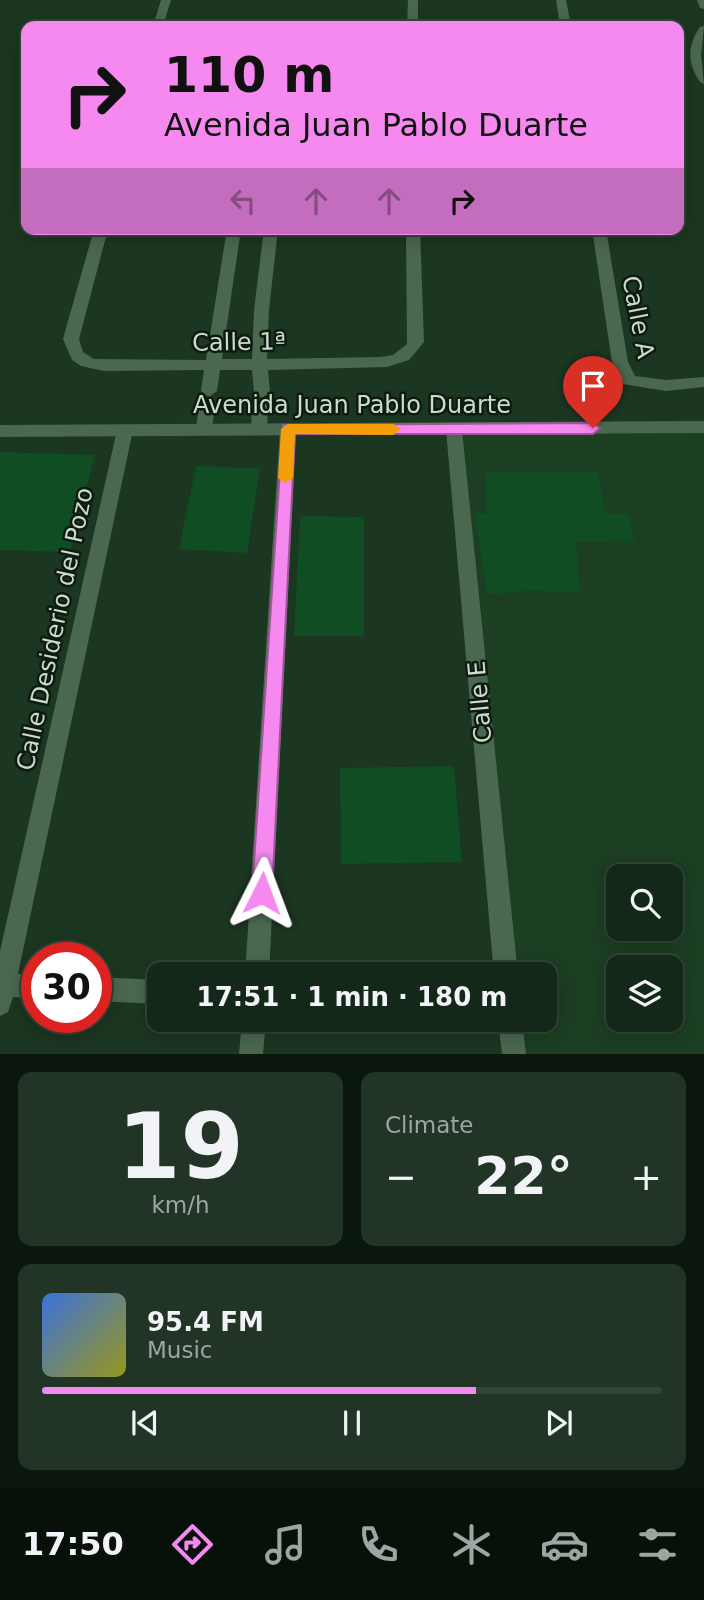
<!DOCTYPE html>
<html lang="en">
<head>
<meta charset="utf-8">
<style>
  :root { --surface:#142819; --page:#213426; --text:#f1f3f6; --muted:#9da6a2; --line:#334438; --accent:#f589ef }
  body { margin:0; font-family:"DejaVu Sans",sans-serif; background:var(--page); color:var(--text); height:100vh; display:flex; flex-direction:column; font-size:26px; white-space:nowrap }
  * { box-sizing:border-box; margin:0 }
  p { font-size:23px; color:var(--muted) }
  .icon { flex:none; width:38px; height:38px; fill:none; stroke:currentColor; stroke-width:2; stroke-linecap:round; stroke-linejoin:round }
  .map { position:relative; height:1054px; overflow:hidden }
  .drawer { display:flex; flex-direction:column; gap:18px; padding:18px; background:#0b160e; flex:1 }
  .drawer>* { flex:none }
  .guide { position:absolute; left:21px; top:21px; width:663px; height:214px; border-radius:14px; box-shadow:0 4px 18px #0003,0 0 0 2px var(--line); background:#f589ef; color:#111; overflow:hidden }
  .buttons { position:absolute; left:606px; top:864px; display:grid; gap:14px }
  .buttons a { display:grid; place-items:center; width:77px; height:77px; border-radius:14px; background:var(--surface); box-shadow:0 4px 18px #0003,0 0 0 2px var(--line); font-size:35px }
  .speed { position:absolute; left:21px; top:942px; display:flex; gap:14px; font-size:35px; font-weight:700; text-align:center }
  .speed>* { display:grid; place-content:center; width:91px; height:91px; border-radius:50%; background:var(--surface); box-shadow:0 4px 18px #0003,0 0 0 2px var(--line); line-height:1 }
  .speed .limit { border:10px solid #d22; background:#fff; color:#111 }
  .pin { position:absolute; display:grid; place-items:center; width:60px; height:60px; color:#fff; margin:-72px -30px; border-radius:50% 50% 50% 0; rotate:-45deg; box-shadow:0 0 7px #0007 }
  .pin .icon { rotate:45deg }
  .me { position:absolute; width:77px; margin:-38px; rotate:3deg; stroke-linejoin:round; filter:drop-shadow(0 0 5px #0008) }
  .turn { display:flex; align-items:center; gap:24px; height:147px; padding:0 28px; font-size:32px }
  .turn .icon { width:91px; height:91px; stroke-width:2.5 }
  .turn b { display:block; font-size:49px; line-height:60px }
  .lanes { display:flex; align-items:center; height:66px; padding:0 28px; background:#0003; justify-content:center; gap:35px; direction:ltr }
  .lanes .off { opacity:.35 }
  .big { font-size:52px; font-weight:600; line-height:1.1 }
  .drawer .card { flex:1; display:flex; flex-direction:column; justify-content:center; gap:10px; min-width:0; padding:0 24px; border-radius:14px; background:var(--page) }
  .drawer .dial { align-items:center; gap:0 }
  .dial b { font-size:91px; line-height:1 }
  .song { display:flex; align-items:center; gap:21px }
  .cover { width:84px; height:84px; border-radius:10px; background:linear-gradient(135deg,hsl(220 70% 55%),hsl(60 70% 35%)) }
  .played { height:7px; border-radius:4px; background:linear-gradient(90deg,var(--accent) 70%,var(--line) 70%) }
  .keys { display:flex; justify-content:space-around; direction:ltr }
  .heat { display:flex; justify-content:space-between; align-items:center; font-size:38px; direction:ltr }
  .drawer .tiles { flex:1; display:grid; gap:18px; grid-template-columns:1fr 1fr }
  .card:last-child { grid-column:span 2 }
  .trip { position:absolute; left:147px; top:962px; width:410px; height:70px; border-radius:14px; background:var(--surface); box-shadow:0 4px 18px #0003,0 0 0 2px var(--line); font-weight:600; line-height:70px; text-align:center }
  .tabs { display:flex; height:112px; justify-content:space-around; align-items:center; background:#08100a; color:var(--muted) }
  .tabs .icon { width:49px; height:49px }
  .tabs .active { color:var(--accent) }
  .tabs b { font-size:32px; color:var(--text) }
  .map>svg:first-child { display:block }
  .built { fill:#1c3e23; fill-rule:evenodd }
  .building { fill:#104d22 }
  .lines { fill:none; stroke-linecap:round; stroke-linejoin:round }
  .minor { fill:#4a684f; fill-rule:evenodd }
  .tertiary { fill:#4a684f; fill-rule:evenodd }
  .route { fill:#f589ef; stroke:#9f599b; stroke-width:2 }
  .slow { fill:#f59e0b }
  .labels { text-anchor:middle; stroke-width:5; stroke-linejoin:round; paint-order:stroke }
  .street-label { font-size:24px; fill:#cbdbcd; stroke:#0f1b11 }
</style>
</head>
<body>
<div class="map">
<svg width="704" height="1054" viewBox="0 0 704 1054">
  <rect width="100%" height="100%" fill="#1b3621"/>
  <!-- built -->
  <path class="built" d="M 454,430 L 704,431 L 704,1054 L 514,1054 L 510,1020 L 544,1020 L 544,975 L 506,975 ZM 618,877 L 670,877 L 670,929 L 618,929 ZM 618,968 L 670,968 L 670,1020 L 618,1020 Z"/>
  <!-- building -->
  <path class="building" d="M 0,452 L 95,455 L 70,552 L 0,550 Z
    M 196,466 L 260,468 L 247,553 L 179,549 Z
    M 597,471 L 606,514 L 628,513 L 635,541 L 576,542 L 580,593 L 522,590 L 523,592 L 487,594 L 475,514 L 487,514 L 485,472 Z
    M 300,516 L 364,517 L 364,636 L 294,636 Z
    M 454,766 L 462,862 L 341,864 L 340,768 Z"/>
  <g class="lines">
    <!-- minor -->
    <path class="minor" d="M 161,0 L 171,0 L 163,26 L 153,26 Z
      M 408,0 L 418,0 L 418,26 L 407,26 Z
      M 556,0 L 566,0 L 571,26 L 560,26 Z
      M 697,0 L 704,0 L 704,9 L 700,8 Z
      M 704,26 L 701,55 L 704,84 L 700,82 C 687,63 687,46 700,27 Z
      M 94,229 L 108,229 L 79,339 L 83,352 L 94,359 L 206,360 L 227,229 L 241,229 L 222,359 L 252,359 L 254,310 L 264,229 L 278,229 L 269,310 L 267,359 L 381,357 L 393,355 L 407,344 L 406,234 L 389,233 L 382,229 L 420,229 L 424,342 L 409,360 L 387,367 L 268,370 L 270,392 L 262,398 L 254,392 L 252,370 L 220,370 L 217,391 L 209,397 L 201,391 L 204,370 L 104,371 L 81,366 L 72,360 L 63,339 Z
      M 592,229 L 606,229 L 628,362 L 635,376 L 666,380 L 704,377 L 704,387 L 666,391 L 623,384 L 612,362 Z
      M 207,399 L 215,405 L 212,429 L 204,435 L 196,429 L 199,405 Z
      M 260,400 L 268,406 L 267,429 L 259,435 L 251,429 L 252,406 Z
      M 288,423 L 296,429 L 269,975 L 245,975 L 280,429 Z
      M 125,424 L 133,430 L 18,974 L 37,975 L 37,999 L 13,997 L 8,1012 L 0,1016 L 0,951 L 117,430 Z
      M 454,424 L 462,430 L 518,975 L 494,975 L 446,430 Z
      M 96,977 L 159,980 L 159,1004 L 96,1001 Z
      M 242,1020 L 266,1020 L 263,1054 L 239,1054 Z
      M 498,1020 L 522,1020 L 526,1054 L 502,1054 Z"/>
    <!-- tertiary -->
    <path class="tertiary" d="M 704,421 L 704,433 L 0,437 L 0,425 Z"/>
  </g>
  <!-- route -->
  <path class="route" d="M 593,423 L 600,428 L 593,434 L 295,434 L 272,893 L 269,900 L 262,903 L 254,900 L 252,893 L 283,425 Z"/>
  <!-- slow -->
  <path class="slow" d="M 288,424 L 393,424 L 401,429 L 393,435 L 295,434 L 293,478 L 285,483 L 278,478 L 281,429 Z"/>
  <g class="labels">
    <!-- street labels -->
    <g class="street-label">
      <text transform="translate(638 317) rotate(79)" y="8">Calle A</text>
      <text transform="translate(239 342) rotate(-1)" y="8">Calle 1ª</text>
      <text x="352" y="413">Avenida Juan Pablo Duarte</text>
      <text transform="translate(55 629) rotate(-78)" y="8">Calle Desiderio del Pozo</text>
      <text transform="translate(480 702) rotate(-95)" y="8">Calle E</text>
    </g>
  </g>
</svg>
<div class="buttons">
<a><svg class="icon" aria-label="search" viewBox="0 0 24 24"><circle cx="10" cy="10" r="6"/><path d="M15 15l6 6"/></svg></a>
<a><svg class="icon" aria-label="layers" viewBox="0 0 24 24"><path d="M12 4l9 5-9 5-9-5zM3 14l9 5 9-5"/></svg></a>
</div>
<div class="speed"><div class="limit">30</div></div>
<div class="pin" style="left:593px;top:428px;background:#d93025"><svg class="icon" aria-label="arrive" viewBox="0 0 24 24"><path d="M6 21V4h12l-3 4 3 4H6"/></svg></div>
<svg class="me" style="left:262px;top:893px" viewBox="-20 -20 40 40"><path d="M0-17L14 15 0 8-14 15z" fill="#f589ef" stroke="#fff" stroke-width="4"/></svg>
<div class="trip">17:51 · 1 min · 180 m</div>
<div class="guide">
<div class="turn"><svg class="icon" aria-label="right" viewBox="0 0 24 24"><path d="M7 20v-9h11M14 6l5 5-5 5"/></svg><div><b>110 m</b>Avenida Juan Pablo Duarte</div></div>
<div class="lanes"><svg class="icon off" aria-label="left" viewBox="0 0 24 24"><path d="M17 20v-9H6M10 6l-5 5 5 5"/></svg><svg class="icon off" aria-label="ahead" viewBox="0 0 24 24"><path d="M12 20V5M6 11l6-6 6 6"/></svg><svg class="icon off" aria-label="ahead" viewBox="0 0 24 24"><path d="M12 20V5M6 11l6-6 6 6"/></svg><svg class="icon" aria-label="right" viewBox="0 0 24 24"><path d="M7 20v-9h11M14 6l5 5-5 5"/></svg></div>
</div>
</div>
<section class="drawer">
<div class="tiles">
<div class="card dial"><b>19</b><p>km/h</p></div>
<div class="card"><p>Climate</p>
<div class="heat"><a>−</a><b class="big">22°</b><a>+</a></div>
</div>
<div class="card">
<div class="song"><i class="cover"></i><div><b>95.4 FM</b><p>Music</p></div></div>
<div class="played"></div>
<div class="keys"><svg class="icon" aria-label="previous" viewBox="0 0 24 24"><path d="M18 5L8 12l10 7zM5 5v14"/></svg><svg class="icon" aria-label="pause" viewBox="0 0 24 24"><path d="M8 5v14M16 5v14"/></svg><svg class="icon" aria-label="next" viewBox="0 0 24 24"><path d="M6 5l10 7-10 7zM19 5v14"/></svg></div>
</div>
</div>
</section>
<nav class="tabs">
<b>17:50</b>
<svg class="icon active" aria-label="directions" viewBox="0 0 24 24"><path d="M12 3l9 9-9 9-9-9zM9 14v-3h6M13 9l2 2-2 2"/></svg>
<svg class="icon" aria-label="music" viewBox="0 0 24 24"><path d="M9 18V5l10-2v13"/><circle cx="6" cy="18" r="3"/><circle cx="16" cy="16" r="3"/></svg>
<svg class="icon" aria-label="phone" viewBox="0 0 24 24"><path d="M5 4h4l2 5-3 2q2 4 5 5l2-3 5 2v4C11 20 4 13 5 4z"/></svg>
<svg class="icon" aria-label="climate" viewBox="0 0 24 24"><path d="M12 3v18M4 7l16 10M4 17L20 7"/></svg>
<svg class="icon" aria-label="car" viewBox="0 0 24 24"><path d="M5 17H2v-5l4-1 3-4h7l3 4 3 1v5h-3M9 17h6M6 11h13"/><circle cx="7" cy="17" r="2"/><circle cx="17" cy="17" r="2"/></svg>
<svg class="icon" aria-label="filters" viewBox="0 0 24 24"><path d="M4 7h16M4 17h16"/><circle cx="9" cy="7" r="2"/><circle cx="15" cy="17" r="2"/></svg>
</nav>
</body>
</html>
